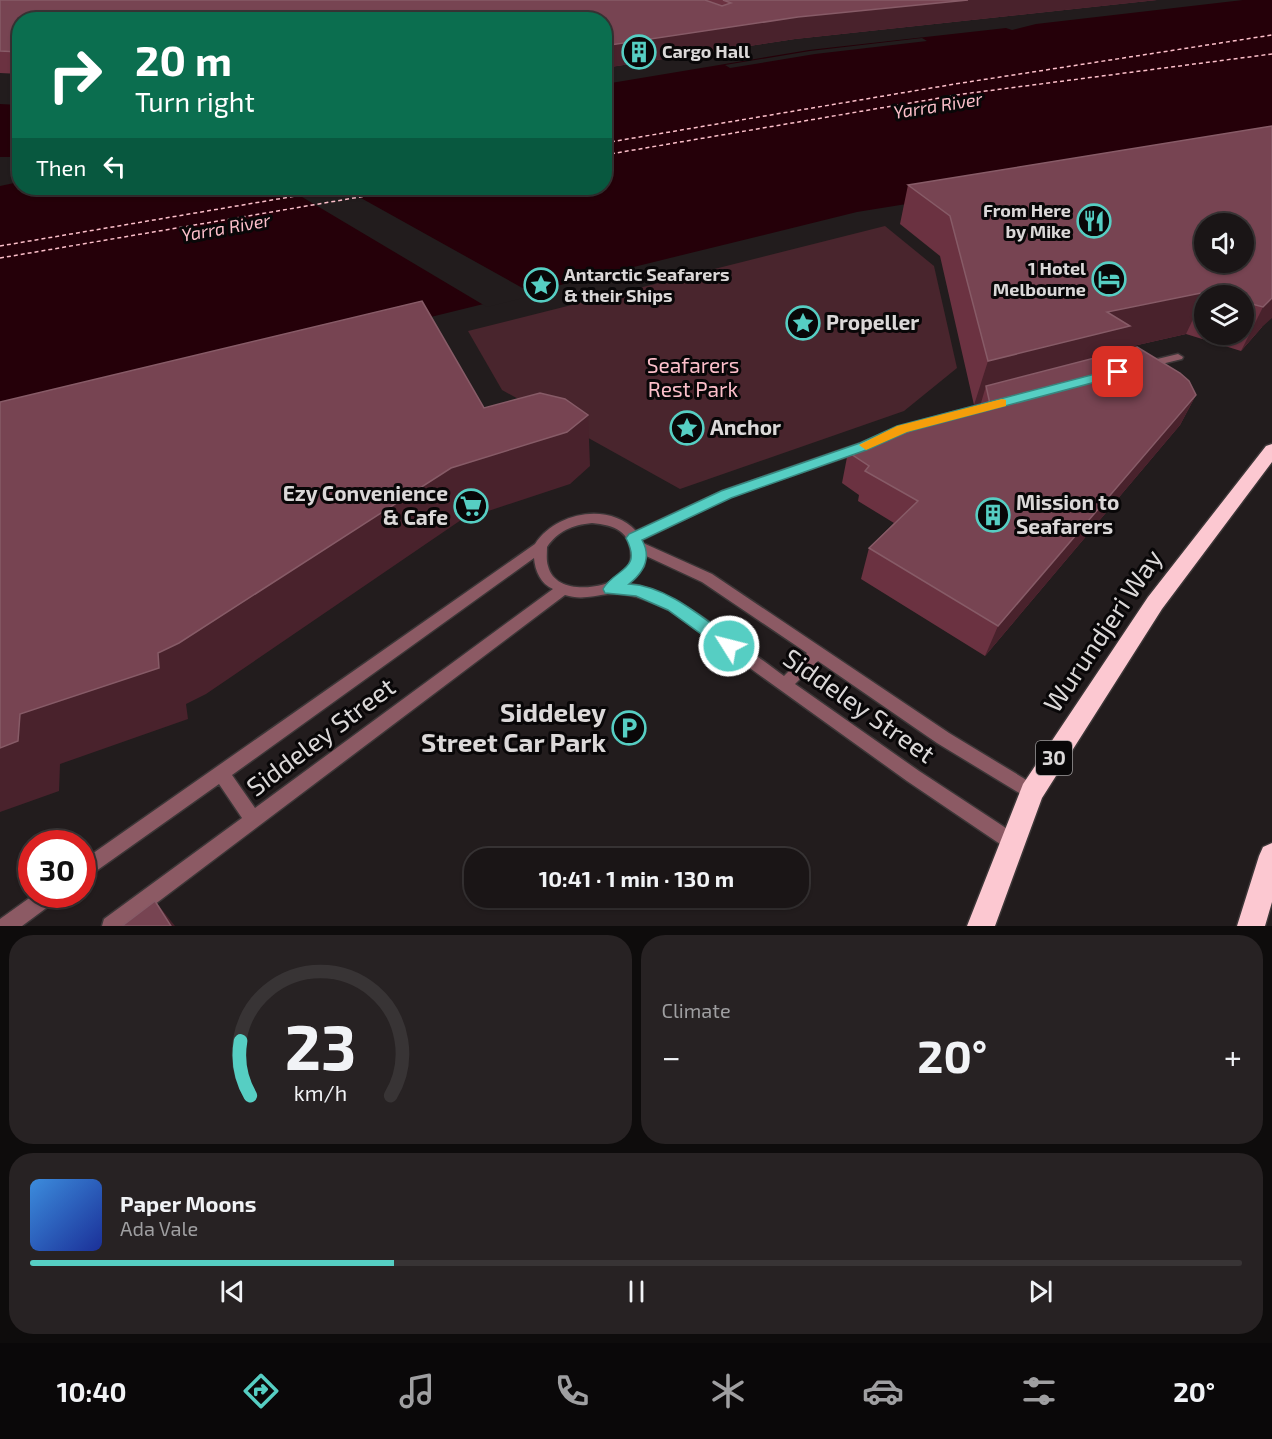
<!DOCTYPE html>
<html lang="en">
<head>
<meta charset="utf-8">
<style>
  :root { --surface:#1a1516; --page:#272223; --text:#f1f3f6; --muted:#9f9fa1; --line:#383435; --accent:#56cec3 }
  body { margin:0; font-family:"Exo 2",sans-serif; background:var(--page); color:var(--text); height:100vh; display:flex; flex-direction:column; font-size:22px; white-space:nowrap }
  * { box-sizing:border-box; margin:0 }
  p { font-size:20px; color:var(--muted) }
  .icon { flex:none; width:33px; height:33px; fill:none; stroke:currentColor; stroke-width:2; stroke-linecap:round; stroke-linejoin:round }
  .map { position:relative; height:926px; overflow:hidden }
  .details { display:flex; flex-direction:column; gap:9px; padding:9px; background:#0e0c0c; flex:1 }
  .details>* { flex:none }
  .banner { position:absolute; left:12px; top:12px; width:600px; height:183px; border-radius:24px; box-shadow:0 2px 4px #0004,0 0 0 2px var(--line); background:#0b6e4f; color:#fff; overflow:hidden }
  .fabs { position:absolute; left:1194px; top:213px; display:grid; gap:12px }
  .fabs a { display:grid; place-items:center; width:60px; height:60px; border-radius:50%; background:var(--surface); box-shadow:0 2px 4px #0004,0 0 0 2px var(--line); font-size:30px }
  .speed { position:absolute; left:18px; top:830px; display:flex; gap:12px; font-size:30px; font-weight:700; text-align:center }
  .speed>* { display:grid; place-content:center; width:78px; height:78px; border-radius:50%; background:var(--surface); box-shadow:0 2px 4px #0004,0 0 0 2px var(--line); line-height:1 }
  .speed .limit { border:9px solid #d22; background:#fff; color:#111 }
  .pin { position:absolute; display:grid; place-items:center; width:51px; height:51px; color:#fff; margin:-26px; border-radius:12px; box-shadow:0 3px 9px #0006 }
  .me { position:absolute; width:66px; margin:-33px; rotate:306deg; stroke-linejoin:round; filter:drop-shadow(0 0 4px #0008) }
  .turn { display:flex; align-items:center; gap:21px; height:126px; padding:0 24px; font-size:27px }
  .turn .icon { width:78px; height:78px; stroke-width:2.5 }
  .turn b { display:block; font-size:42px; line-height:51px }
  .then { display:flex; align-items:center; height:57px; padding:0 24px; background:#0003; gap:12px; font-size:22px }
  .big { font-size:45px; font-weight:700; line-height:1.1 }
  .details .tile { flex:1; display:flex; flex-direction:column; justify-content:center; gap:9px; min-width:0; padding:0 21px; border-radius:24px; background:var(--page) }
  .details .dial { align-items:center; gap:0 }
  .dial svg { height:156px; overflow:visible; fill:none; stroke:var(--line); stroke-width:7; stroke-linecap:round; text-anchor:middle }
  .dial text { fill:var(--text); stroke:none }
  .song { display:flex; align-items:center; gap:18px }
  .cover { width:72px; height:72px; border-radius:9px; background:linear-gradient(135deg,hsl(210 70% 55%),hsl(230 70% 35%)) }
  .played { height:6px; border-radius:3px; background:linear-gradient(90deg,var(--accent) 30%,var(--line) 30%) }
  .keys { display:flex; justify-content:space-around; direction:ltr }
  .heat { display:flex; justify-content:space-between; align-items:center; font-size:33px; direction:ltr }
  .details .tiles { flex:1; display:grid; gap:9px; grid-template-columns:1fr 1fr }
  .tile:last-child { grid-column:span 2 }
  .trip { position:absolute; left:464px; top:848px; width:345px; height:60px; border-radius:24px; background:var(--surface); box-shadow:0 2px 4px #0004,0 0 0 2px var(--line); font-weight:700; line-height:60px; text-align:center }
  .menu { display:flex; height:96px; justify-content:space-around; align-items:center; background:#0a0809; color:var(--muted) }
  .menu .icon { width:42px; height:42px }
  .menu .selected { color:var(--accent) }
  .menu b { font-size:27px; color:var(--text) }
  .map>svg:first-child { display:block }
  .green { fill:#49252d }
  .water { fill:#250009 }
  .pier { fill:#221c1d }
  .lines { fill:none; stroke-linecap:round; stroke-linejoin:round }
  .ferry { stroke:#fcbfca; stroke-width:1.5; stroke-dasharray:4 3; stroke-linecap:butt }
  .street-casing { stroke:#3c3637; stroke-width:3 }
  .highway-casing { stroke:#3c3637; stroke-width:3 }
  .street { fill:#8c5a64; fill-rule:evenodd }
  .highway { fill:#fcc8d1; fill-rule:evenodd }
  .wall { fill:#6b3241; fill-rule:evenodd }
  .shaded-wall { fill:#49222c }
  .building { fill:#774452; stroke:#875b67; stroke-width:1.5; fill-rule:evenodd }
  .route { fill:#56cec3; stroke:#38867f; stroke-width:1.5 }
  .slow { fill:#f59e0b }
  .labels { text-anchor:middle; stroke-width:6; stroke-linejoin:round; paint-order:stroke }
  .far-poi-label { font-size:18px; font-weight:bold; fill:#dbd8d8; stroke:#090708; text-anchor:start }
  .far-water-label { font-size:18px; font-style:italic; fill:#fcbfca; stroke:#090708 }
  .shield { fill:#090708; stroke:#9c999a; stroke-width:1.5 }
  .shield-label { font-size:20px; font-weight:bold; fill:#dbd8d8 }
  .poi-label { font-size:21px; font-weight:bold; fill:#dbd8d8; stroke:#090708; text-anchor:start }
  .park-label { font-size:21px; fill:#fcbfca; stroke:#090708 }
  .near-street-label { font-size:26px; fill:#dbd8d8; stroke:#090708 }
  .near-poi-label { font-size:26px; font-weight:bold; fill:#dbd8d8; stroke:#090708; text-anchor:end }
</style>
</head>
<body>
<div class="map">
<svg width="1272" height="926" viewBox="0 0 1272 926">
  <rect width="100%" height="100%" fill="#221c1d"/>
  <!-- green -->
  <path class="green" d="M 885,226 L 934,266 L 957,368 L 904,411 L 680,489 L 502,390 L 468,331 Z"/>
  <!-- water -->
  <path class="water" d="M 1243,0 L 1272,0 L 1272,145 L 857,212 L 0,423 L 0,186 L 19,182 L 20,188 L 604,188 L 605,84 L 809,50 L 1006,28 L 1012,30 L 1036,24 Z
    M 0,104 L 19,105 L 19,157 L 0,157 Z"/>
  <!-- pier -->
  <path class="pier" d="M 922,38 L 927,41 L 815,54 L 730,68 L 725,65 L 810,51 Z
    M 287,188 L 343,188 L 535,295 L 487,307 Z"/>
  <g class="lines">
    <!-- ferry -->
    <path class="ferry" d="M 604,143 L 955,84 L 1272,35
      M 604,155 L 963,94 L 1272,54
      M 0,246 L 343,188
      M 0,258 L 413,188"/>
    <!-- street casing -->
    <g class="street-casing">
      <path id="street" d="M 1178,354 L 1183,357 L 1182,359 L 1145,368 L 1140,365 L 1141,363 Z
        M 972,407 L 978,411 L 976,413 L 906,433 L 869,449 L 730,497 L 642,540 L 643,543 L 712,574 L 949,733 L 1038,787 L 1040,792 L 1038,797 L 1032,800 L 1026,797 L 937,743 L 818,661 L 795,684 L 919,771 L 1018,836 L 1021,842 L 1018,848 L 1012,850 L 1006,848 L 907,781 L 669,610 C 649,601 631,592 608,594 C 593,596 580,600 565,595 L 126,926 L 102,926 L 104,919 L 242,818 L 219,784 L 82,881 L 82,861 L 535,544 C 556,512 609,502 636,531 L 722,491 L 861,443 L 898,427 ZM 592,523 C 615,525 632,532 631,558 C 630,565 626,572 620,577 C 601,590 555,595 548,566 C 546,560 547,553 547,547 C 558,531 572,525 592,523 ZM 644,555 L 702,582 L 807,653 L 784,676 C 749,651 670,586 629,584 L 644,566 ZM 534,558 C 535,571 541,584 553,589 L 255,808 L 232,775 Z
        M 35,894 L 60,894 L 57,900 L 22,926 L 0,926 L 0,919 Z"/>
    </g>
    <!-- highway casing -->
    <g class="highway-casing">
      <path id="highway" d="M 1272,444 L 1272,462 L 1162,609 L 1042,798 L 995,926 L 967,926 L 1023,784 L 1148,597 L 1266,446 Z
        M 1272,843 L 1272,902 L 1265,926 L 1237,926 L 1259,856 L 1263,847 Z"/>
    </g>
    <!-- street -->
    <use href="#street" class="street"/>
    <!-- highway -->
    <use href="#highway" class="highway"/>
  </g>
  <!-- wall -->
  <path class="wall" d="M 0,0 L 1157,0 L 795,39 L 604,68 L 604,20 L 20,20 L 20,74 L 0,73 Z
    M 1272,126 L 1262,327 L 1241,351 L 1186,334 L 1120,349 L 1119,352 L 1196,395 L 1180,425 L 985,656 L 861,579 L 869,548 L 894,523 L 858,501 L 859,495 L 842,483 L 848,452 L 979,407 L 981,403 L 974,405 L 940,256 L 900,224 L 908,185 ZM 1204,296 L 1244,296 L 1244,334 L 1204,334 Z"/>
  <!-- shaded-wall -->
  <path class="shaded-wall" d="M 968,0 L 1157,0 L 795,39 L 604,68 L 604,46 L 798,17 Z
    M 1206,292 L 1186,334 L 1120,349 L 1111,369 L 986,386 L 981,403 L 974,405 L 988,361 L 1107,312 Z
    M 1272,298 L 1272,318 L 1262,327 L 1241,351 L 1263,307 Z
    M 1196,395 L 1180,425 L 985,656 L 998,626 Z
    M 588,415 L 590,466 L 570,484 L 461,520 L 206,694 L 186,704 L 188,719 L 60,764 L 59,791 L 0,812 L 0,748 L 20,714 L 158,653 L 451,468 Z
    M 155,901 L 175,926 L 171,926 Z"/>
  <!-- building -->
  <path class="building" d="M 0,0 L 705,0 L 722,6 L 731,3 L 723,0 L 968,0 L 798,17 L 604,46 L 604,20 L 20,20 L 20,52 L 0,51 Z
    M 1272,126 L 1272,298 L 1263,307 L 1244,302 L 1244,296 L 1221,296 L 1206,292 L 1107,312 L 1130,326 L 988,361 L 950,216 L 908,185 ZM 1204,224 L 1244,224 L 1244,262 L 1204,262 Z
    M 422,301 L 484,408 L 540,393 L 565,399 L 588,415 L 567,432 L 451,468 L 179,643 L 158,653 L 159,668 L 20,714 L 18,741 L 0,748 L 0,402 Z
    M 1137,347 L 1180,373 L 1189,381 L 1196,395 L 998,626 L 869,548 L 918,501 L 865,471 L 869,466 L 848,452 L 990,404 L 986,386 Z
    M 155,901 L 171,926 L 122,926 Z"/>
  <!-- route -->
  <path class="route" d="M 1118,368 L 1124,372 L 1122,375 L 907,432 L 869,449 L 731,498 L 642,540 C 652,558 643,573 629,584 C 668,586 704,619 735,641 L 737,646 L 735,650 L 723,650 L 668,610 L 636,596 L 605,593 L 603,589 C 615,568 643,571 626,538 L 629,534 L 721,491 L 860,443 L 897,426 Z"/>
  <!-- slow -->
  <path class="slow" d="M 1002,399 L 1006,400 L 1006,406 L 907,432 L 866,450 L 859,445 L 897,426 Z"/>
  <!-- icons -->
  <defs>
    <g id="building-ring" transform="scale(1.725)"><circle r="9.5" fill="#090708" stroke="#56cec3" stroke-width="1.5"/><path d="M-4-6H4V6H1V3H-1V6H-4ZM-2.5-4.3h1.7v1.8h-1.7ZM.8-4.3h1.7v1.8H.8ZM-2.5-1h1.7V.8h-1.7ZM.8-1h1.7V.8H.8Z" fill="#56cec3"/></g>
    <g id="restaurant-ring" transform="scale(1.725)"><circle r="9.5" fill="#090708" stroke="#56cec3" stroke-width="1.5"/><path d="M-5-6h1v4h1v-4h1v4h1v-4h1v5L-1.5 .5V6h-2V.5L-5-1ZM5-6V6H3V1.5H1.5Q1.5-4 5-6Z" fill="#56cec3"/></g>
    <g id="hotel-ring" transform="scale(1.725)"><circle r="9.5" fill="#090708" stroke="#56cec3" stroke-width="1.5"/><path d="M-6-4.5h1.5V1H6V5H4.5V3h-9V5H-6ZM-4 0a1.8 1.8 0 1 1 3.6 0ZM.5 0V-2.5h3Q6-2.5 6 0Z" fill="#56cec3"/></g>
    <g id="sight-ring" transform="scale(1.725)"><circle r="9.5" fill="#090708" stroke="#56cec3" stroke-width="1.5"/><path d="M0-6L1.8-2.2L6-1.7L2.9 1.2L3.7 5.4L0 3.3L-3.7 5.4L-2.9 1.2L-6-1.7L-1.8-2.2Z" fill="#56cec3"/></g>
    <g id="supermarket-ring" transform="scale(1.725)"><circle r="9.5" fill="#090708" stroke="#56cec3" stroke-width="1.5"/><path d="M-6-5.5h2.5l.6 2H6L4.5 2H-2.5L-4.4-4H-6ZM-1.5 3.2a1.3 1.3 0 1 0 .1 0ZM3 3.2a1.3 1.3 0 1 0 .1 0Z" fill="#56cec3"/></g>
    <g id="parking-ring" transform="scale(1.725)"><circle r="9.5" fill="#090708" stroke="#56cec3" stroke-width="1.5"/><path d="M-3.5-5.5H1a3.5 3.5 0 0 1 0 7H-1V5.5H-3.5ZM-1-3.4V-.6H.8a1.4 1.4 0 0 0 0-2.8Z" fill="#56cec3"/></g>
  </defs>
  <g fill-rule="evenodd">
    <use href="#building-ring" x="639" y="52"/>
    <use href="#restaurant-ring" x="1094" y="221"/>
    <use href="#hotel-ring" x="1109" y="279"/>
    <use href="#sight-ring" x="541" y="285"/>
    <use href="#sight-ring" x="803" y="323"/>
    <use href="#sight-ring" x="687" y="428"/>
    <use href="#supermarket-ring" x="471" y="506"/>
    <use href="#building-ring" x="993" y="515"/>
    <use href="#parking-ring" x="629" y="728"/>
  </g>
  <g class="labels">
    <!-- far-poi labels -->
    <g class="far-poi-label">
      <text x="662" y="58">Cargo Hall</text>
      <text x="1071" y="217" text-anchor="end">From Here<tspan x="1071" dy="21">by Mike</tspan></text>
      <text x="1086" y="275" text-anchor="end">1 Hotel<tspan x="1086" dy="21">Melbourne</tspan></text>
      <text x="564" y="281">Antarctic Seafarers<tspan x="564" dy="21">&amp; their Ships</tspan></text>
    </g>
    <!-- far-water labels -->
    <g class="far-water-label">
      <text transform="translate(938 106) rotate(-9)" y="6">Yarra River</text>
      <text transform="translate(226 228) rotate(-10)" y="6">Yarra River</text>
    </g>
    <!-- shield labels -->
    <rect class="shield" x="1036" y="741" width="36" height="34" rx="4.5"/>
    <g class="shield-label">
      <text x="1054" y="765">30</text>
    </g>
    <!-- poi labels -->
    <g class="poi-label">
      <text x="826" y="330">Propeller</text>
      <text x="710" y="435">Anchor</text>
      <text x="448" y="501" text-anchor="end">Ezy Convenience<tspan x="448" dy="24">&amp; Cafe</tspan></text>
      <text x="1016" y="510">Mission to<tspan x="1016" dy="24">Seafarers</tspan></text>
    </g>
    <!-- park labels -->
    <g class="park-label">
      <text x="693" y="373">Seafarers<tspan x="693" dy="24">Rest Park</tspan></text>
    </g>
    <!-- near-street labels -->
    <g class="near-street-label">
      <text transform="translate(1103 631) rotate(-56)" y="9">Wurundjeri Way</text>
      <text transform="translate(859 706) rotate(35)" y="9">Siddeley Street</text>
      <text transform="translate(321 737) rotate(-37)" y="9">Siddeley Street</text>
    </g>
    <!-- near-poi labels -->
    <g class="near-poi-label">
      <text x="606" y="722">Siddeley<tspan x="606" dy="30">Street Car Park</tspan></text>
    </g>
  </g>
</svg>
<div class="fabs">
<a><svg class="icon" aria-label="sound" viewBox="0 0 24 24"><path d="M4 9h4l5-4v14l-5-4H4zM17 9q2 3 0 6"/></svg></a>
<a><svg class="icon" aria-label="layers" viewBox="0 0 24 24"><path d="M12 4l9 5-9 5-9-5zM3 14l9 5 9-5"/></svg></a>
</div>
<div class="speed"><div class="limit">30</div></div>
<div class="pin" style="left:1118px;top:372px;background:#d93025"><svg class="icon" aria-label="arrive" viewBox="0 0 24 24"><path d="M6 21V4h12l-3 4 3 4H6"/></svg></div>
<svg class="me" style="left:729px;top:646px" viewBox="-20 -20 40 40"><circle r="17" fill="#56cec3" stroke="#fff" stroke-width="3"/><path d="M0-11L8 9 0 5-8 9z" fill="#fff"/></svg>
<div class="trip">10:41 · 1 min · 130 m</div>
<div class="banner">
<div class="turn"><svg class="icon" aria-label="right" viewBox="0 0 24 24"><path d="M7 20v-9h11M14 6l5 5-5 5"/></svg><div><b>20 m</b>Turn right</div></div>
<div class="then">Then<svg class="icon" aria-label="left" viewBox="0 0 24 24"><path d="M17 20v-9H6M10 6l-5 5 5 5"/></svg></div>
</div>
</div>
<section class="details">
<div class="tiles">
<div class="tile dial"><svg viewBox="0 0 100 80">
<path d="M14 69A42 42 0 1 1 86 69"/>
<path d="M14 69A42 42 0 0 1 9 41" stroke="#56cec3"/>
<text x="50" y="56" font-size="32" font-weight="700">23</text>
<text x="50" y="72" font-size="11">km/h</text>
</svg></div>
<div class="tile"><p>Climate</p>
<div class="heat"><a>−</a><b class="big">20°</b><a>+</a></div>
</div>
<div class="tile">
<div class="song"><i class="cover"></i><div><b>Paper Moons</b><p>Ada Vale</p></div></div>
<div class="played"></div>
<div class="keys"><svg class="icon" aria-label="previous" viewBox="0 0 24 24"><path d="M18 5L8 12l10 7zM5 5v14"/></svg><svg class="icon" aria-label="pause" viewBox="0 0 24 24"><path d="M8 5v14M16 5v14"/></svg><svg class="icon" aria-label="next" viewBox="0 0 24 24"><path d="M6 5l10 7-10 7zM19 5v14"/></svg></div>
</div>
</div>
</section>
<nav class="menu">
<b>10:40</b>
<svg class="icon selected" aria-label="directions" viewBox="0 0 24 24"><path d="M12 3l9 9-9 9-9-9zM9 14v-3h6M13 9l2 2-2 2"/></svg>
<svg class="icon" aria-label="music" viewBox="0 0 24 24"><path d="M9 18V5l10-2v13"/><circle cx="6" cy="18" r="3"/><circle cx="16" cy="16" r="3"/></svg>
<svg class="icon" aria-label="phone" viewBox="0 0 24 24"><path d="M5 4h4l2 5-3 2q2 4 5 5l2-3 5 2v4C11 20 4 13 5 4z"/></svg>
<svg class="icon" aria-label="climate" viewBox="0 0 24 24"><path d="M12 3v18M4 7l16 10M4 17L20 7"/></svg>
<svg class="icon" aria-label="car" viewBox="0 0 24 24"><path d="M5 17H2v-5l4-1 3-4h7l3 4 3 1v5h-3M9 17h6M6 11h13"/><circle cx="7" cy="17" r="2"/><circle cx="17" cy="17" r="2"/></svg>
<svg class="icon" aria-label="filters" viewBox="0 0 24 24"><path d="M4 7h16M4 17h16"/><circle cx="9" cy="7" r="2"/><circle cx="15" cy="17" r="2"/></svg>
<b>20°</b>
</nav>
</body>
</html>
